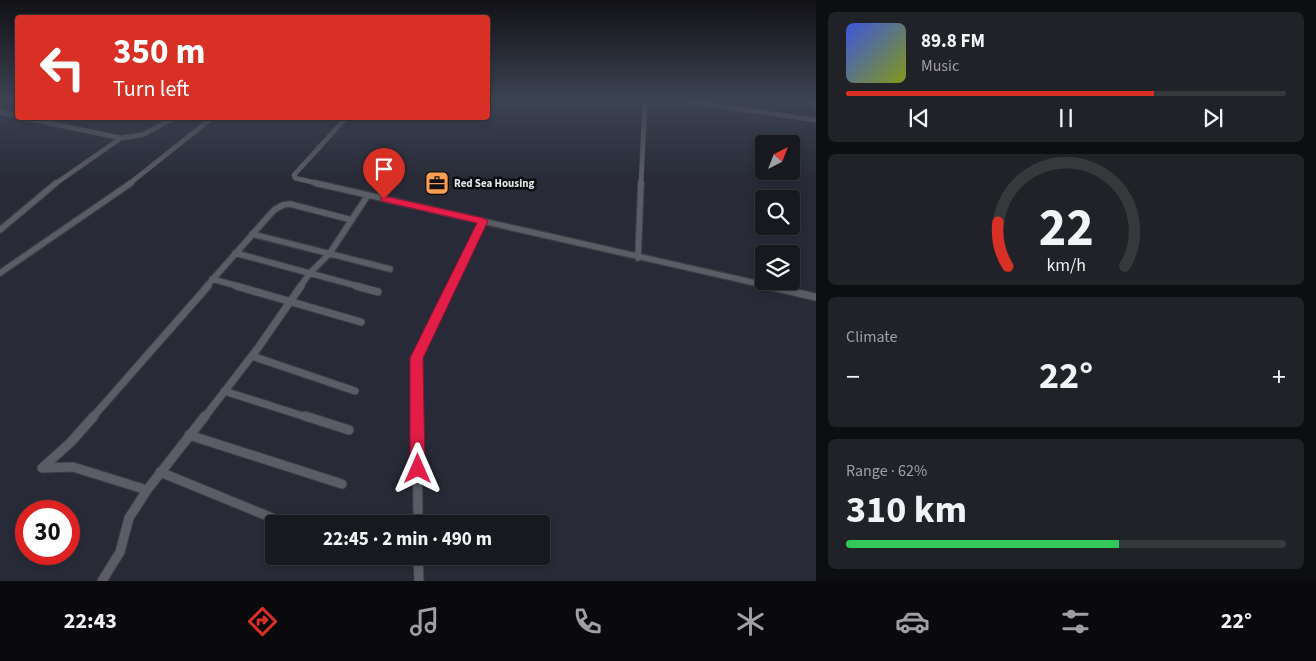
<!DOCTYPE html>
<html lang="en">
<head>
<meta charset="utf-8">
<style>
  :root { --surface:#18191e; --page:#212227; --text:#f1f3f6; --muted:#9fa0a4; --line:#36383c; --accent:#d93025 }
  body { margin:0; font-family:"Source Sans 3",sans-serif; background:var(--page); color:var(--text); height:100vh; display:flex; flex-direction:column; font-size:19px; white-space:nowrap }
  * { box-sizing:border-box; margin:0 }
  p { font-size:16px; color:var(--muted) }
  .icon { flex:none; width:28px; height:28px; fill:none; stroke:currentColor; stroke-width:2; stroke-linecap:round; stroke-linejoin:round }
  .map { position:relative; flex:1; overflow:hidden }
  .side { display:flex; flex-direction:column; gap:12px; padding:12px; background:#0d0e10; width:500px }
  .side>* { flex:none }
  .banner { position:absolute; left:15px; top:15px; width:475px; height:105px; border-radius:5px; box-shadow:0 2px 8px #0003,0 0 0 1px var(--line); background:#d93025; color:#fff; overflow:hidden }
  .needle { width:32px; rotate:42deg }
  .tools { position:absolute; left:755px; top:135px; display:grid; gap:10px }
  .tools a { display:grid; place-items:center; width:45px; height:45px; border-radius:5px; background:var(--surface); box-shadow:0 2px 8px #0003,0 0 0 1px var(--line); font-size:25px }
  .speed { position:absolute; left:15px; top:500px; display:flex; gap:10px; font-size:25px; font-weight:700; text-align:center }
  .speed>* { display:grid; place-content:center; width:65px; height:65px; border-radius:50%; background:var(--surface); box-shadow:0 2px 8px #0003,0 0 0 1px var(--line); line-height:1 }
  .speed .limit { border:8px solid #d22; background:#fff; color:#111 }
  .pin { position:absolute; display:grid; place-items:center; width:42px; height:42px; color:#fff; margin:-51px -21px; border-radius:50% 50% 50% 0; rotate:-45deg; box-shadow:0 0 5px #0007 }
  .pin .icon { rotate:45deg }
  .me { position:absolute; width:55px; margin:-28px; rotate:0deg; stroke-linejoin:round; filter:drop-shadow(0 0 4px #0008) }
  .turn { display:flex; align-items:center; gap:18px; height:105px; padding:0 15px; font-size:22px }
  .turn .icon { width:65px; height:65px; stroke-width:2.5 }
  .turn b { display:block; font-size:35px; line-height:42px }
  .big { font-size:38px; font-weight:700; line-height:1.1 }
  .side .tile { flex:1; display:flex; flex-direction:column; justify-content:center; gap:8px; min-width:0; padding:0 18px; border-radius:8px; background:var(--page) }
  .side .dial { align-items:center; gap:0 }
  .dial svg { height:130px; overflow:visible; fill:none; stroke:var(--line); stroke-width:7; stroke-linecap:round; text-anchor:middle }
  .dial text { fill:var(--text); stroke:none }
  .song { display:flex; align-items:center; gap:15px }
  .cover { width:60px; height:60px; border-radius:8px; background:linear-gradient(135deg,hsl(230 70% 55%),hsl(70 70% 35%)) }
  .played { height:5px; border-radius:2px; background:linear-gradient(90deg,var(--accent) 70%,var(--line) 70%) }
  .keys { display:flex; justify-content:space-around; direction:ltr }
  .heat { display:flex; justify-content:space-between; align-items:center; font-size:28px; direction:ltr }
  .charge { height:8px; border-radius:4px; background:linear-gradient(90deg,#34c759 62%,var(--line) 0) }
  .trip { position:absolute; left:265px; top:515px; width:285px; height:50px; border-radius:5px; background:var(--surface); box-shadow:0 2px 8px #0003,0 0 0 1px var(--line); font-weight:700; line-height:50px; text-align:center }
  .tabs { display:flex; height:80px; justify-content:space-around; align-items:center; background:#0a0a0c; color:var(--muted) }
  .tabs .icon { width:35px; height:35px }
  .tabs .on { color:var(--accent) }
  .tabs b { font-size:22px; color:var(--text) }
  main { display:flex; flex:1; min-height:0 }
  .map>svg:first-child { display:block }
  .built { fill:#282a37; fill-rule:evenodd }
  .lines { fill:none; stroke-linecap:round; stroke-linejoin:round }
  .minor-far3-casing { stroke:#3d3e45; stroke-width:5.5 }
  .minor-far2-casing { stroke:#3d3e45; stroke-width:8 }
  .minor-far1-casing { stroke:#3d3e45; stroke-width:9 }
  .minor-casing { stroke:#3d3e45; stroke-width:11 }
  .minor-far3 { stroke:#5b5c65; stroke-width:4.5 }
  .minor-far2 { stroke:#5b5c65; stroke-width:5.5 }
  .minor-far1 { stroke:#5b5c65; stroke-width:7 }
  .minor { stroke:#5b5c65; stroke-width:9 }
  .route { fill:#e11d48; stroke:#92132f }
  .labels { text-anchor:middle; stroke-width:5; stroke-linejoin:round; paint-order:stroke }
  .far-poi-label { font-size:11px; font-weight:bold; fill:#e3e4e9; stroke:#0a0b0e; text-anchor:start }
</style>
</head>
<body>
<main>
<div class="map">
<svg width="816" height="581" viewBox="0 0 816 581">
  <rect width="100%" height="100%" fill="#202128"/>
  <!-- built -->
  <path class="built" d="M 0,101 L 17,101 L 18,118 L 488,118 L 488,101 L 816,101 L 816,581 L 0,581 ZM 764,144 L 791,144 L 791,171 L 764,171 ZM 764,199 L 791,199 L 791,226 L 764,226 ZM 764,254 L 791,254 L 791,281 L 764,281 ZM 26,511 L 69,511 L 69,554 L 26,554 ZM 274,524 L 541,524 L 541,556 L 274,556 Z"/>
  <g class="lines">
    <!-- minor-far3 casing -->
    <g class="minor-far3-casing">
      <path id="minor-far3" d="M 685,101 L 816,120
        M 808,101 L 816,107
        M 0,112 L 18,116
        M 25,118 L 121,138
        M 55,184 L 121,138 L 142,135 L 174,118
        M 129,184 L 212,118
        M 320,184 L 295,178 L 294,175 L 346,118
        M 641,184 L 645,101"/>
    </g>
    <!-- minor-far2 casing -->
    <g class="minor-far2-casing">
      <path id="minor-far2" d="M 315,183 L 773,287
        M 0,230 L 56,183
        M 252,234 L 390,269
        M 235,253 L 361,287
        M 638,258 L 641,183
        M 0,273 L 131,183
        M 212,279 L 241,287
        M 206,287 L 274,210 L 283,205 L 290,204 L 352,220
        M 300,287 L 309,274 L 330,253 L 368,195
        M 451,287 L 483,221"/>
    </g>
    <!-- minor-far1 casing -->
    <g class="minor-far1-casing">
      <path id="minor-far1" d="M 236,286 L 361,322
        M 356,286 L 378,292
        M 768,286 L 816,297
        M 252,356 L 355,391
        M 224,391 L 309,418
        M 92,418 L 208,286
        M 204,418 L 258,348 L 301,286
        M 417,418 L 417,358 L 452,286"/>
    </g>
    <!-- minor casing -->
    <g class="minor-casing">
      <path id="minor" d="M 94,416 L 71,442 L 42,468 L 73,467 L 147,490
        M 305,416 L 349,430
        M 417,416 L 418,524
        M 189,435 L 342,484
        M 160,472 L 287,524
        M 418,556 L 419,581
        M 102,581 L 120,552 L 129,518 L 147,490 L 205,416"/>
    </g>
    <!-- minor-far3 -->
    <use href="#minor-far3" class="minor-far3"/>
    <!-- minor-far2 -->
    <use href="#minor-far2" class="minor-far2"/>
    <!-- minor-far1 -->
    <use href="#minor-far1" class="minor-far1"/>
    <!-- minor -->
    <use href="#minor" class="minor"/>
  </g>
  <!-- sky -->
  <linearGradient id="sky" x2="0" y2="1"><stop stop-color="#121216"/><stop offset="0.55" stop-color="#3c4353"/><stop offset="1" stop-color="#3c4353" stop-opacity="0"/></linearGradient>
  <rect width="816" height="182" fill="url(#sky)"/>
  <!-- route -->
  <path class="route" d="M 384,196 L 483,218 L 488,221 L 423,358 L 425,469 L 423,474 L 418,476 L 412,474 L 410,469 L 410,358 L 477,223 L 381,201 L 381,197 Z"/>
  <!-- icons -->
  <defs>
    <g id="office-square" transform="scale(1.25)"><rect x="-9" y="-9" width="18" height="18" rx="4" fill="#fb9e50" stroke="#0a0b0e"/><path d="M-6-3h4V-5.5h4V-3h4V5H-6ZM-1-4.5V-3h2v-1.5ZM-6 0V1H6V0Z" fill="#111"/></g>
  </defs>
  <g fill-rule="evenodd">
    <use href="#office-square" x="437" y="183"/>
  </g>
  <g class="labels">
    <!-- far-poi labels -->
    <g class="far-poi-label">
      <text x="454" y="187">Red Sea Housing</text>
    </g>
  </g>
</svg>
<div class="tools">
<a><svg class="needle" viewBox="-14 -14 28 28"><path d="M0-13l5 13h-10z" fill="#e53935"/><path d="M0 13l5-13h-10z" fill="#9fa0a4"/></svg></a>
<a><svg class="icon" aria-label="search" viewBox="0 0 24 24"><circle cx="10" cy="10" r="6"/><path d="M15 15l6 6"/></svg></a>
<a><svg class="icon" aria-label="layers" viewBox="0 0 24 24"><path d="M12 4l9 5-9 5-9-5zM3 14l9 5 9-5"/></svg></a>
</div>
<div class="speed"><div class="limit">30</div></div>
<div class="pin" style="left:384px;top:199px;background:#d93025"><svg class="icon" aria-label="arrive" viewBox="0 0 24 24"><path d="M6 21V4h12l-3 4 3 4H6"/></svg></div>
<svg class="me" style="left:418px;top:469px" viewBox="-20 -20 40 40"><path d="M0-17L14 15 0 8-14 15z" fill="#e11d48" stroke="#fff" stroke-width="4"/></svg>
<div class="trip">22:45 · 2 min · 490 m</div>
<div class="banner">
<div class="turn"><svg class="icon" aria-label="left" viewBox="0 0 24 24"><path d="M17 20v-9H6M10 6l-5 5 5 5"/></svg><div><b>350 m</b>Turn left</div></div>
</div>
</div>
<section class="side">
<div class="tile">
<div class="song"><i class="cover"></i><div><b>89.8 FM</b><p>Music</p></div></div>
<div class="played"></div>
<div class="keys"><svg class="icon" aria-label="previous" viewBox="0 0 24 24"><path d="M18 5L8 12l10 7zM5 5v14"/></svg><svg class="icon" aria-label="pause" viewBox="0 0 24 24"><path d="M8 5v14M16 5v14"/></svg><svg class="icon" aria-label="next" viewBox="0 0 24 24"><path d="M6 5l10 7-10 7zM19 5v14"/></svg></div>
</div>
<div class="tile dial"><svg viewBox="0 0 100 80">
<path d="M14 69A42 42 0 1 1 86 69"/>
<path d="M14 69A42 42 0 0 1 8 42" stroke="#d93025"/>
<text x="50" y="56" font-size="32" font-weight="700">22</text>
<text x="50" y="72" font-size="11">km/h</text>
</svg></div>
<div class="tile"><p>Climate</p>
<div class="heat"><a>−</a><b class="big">22°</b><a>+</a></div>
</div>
<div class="tile"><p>Range · 62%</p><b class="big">310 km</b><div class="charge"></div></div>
</section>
</main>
<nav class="tabs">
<b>22:43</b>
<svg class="icon on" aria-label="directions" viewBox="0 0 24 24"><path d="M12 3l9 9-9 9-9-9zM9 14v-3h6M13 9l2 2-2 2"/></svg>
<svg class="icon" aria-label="music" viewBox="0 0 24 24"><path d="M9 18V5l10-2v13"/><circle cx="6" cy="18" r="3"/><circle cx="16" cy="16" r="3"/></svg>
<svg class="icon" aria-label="phone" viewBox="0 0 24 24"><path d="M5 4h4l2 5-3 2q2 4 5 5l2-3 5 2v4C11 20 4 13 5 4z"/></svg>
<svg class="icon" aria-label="climate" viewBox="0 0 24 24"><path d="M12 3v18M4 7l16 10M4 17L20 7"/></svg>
<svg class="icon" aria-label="car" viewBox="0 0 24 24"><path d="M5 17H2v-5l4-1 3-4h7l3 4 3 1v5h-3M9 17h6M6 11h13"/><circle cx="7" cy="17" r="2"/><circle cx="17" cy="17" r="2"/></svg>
<svg class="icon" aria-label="filters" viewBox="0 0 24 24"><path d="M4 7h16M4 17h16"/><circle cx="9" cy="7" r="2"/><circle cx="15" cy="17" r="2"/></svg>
<b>22°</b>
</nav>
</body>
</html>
